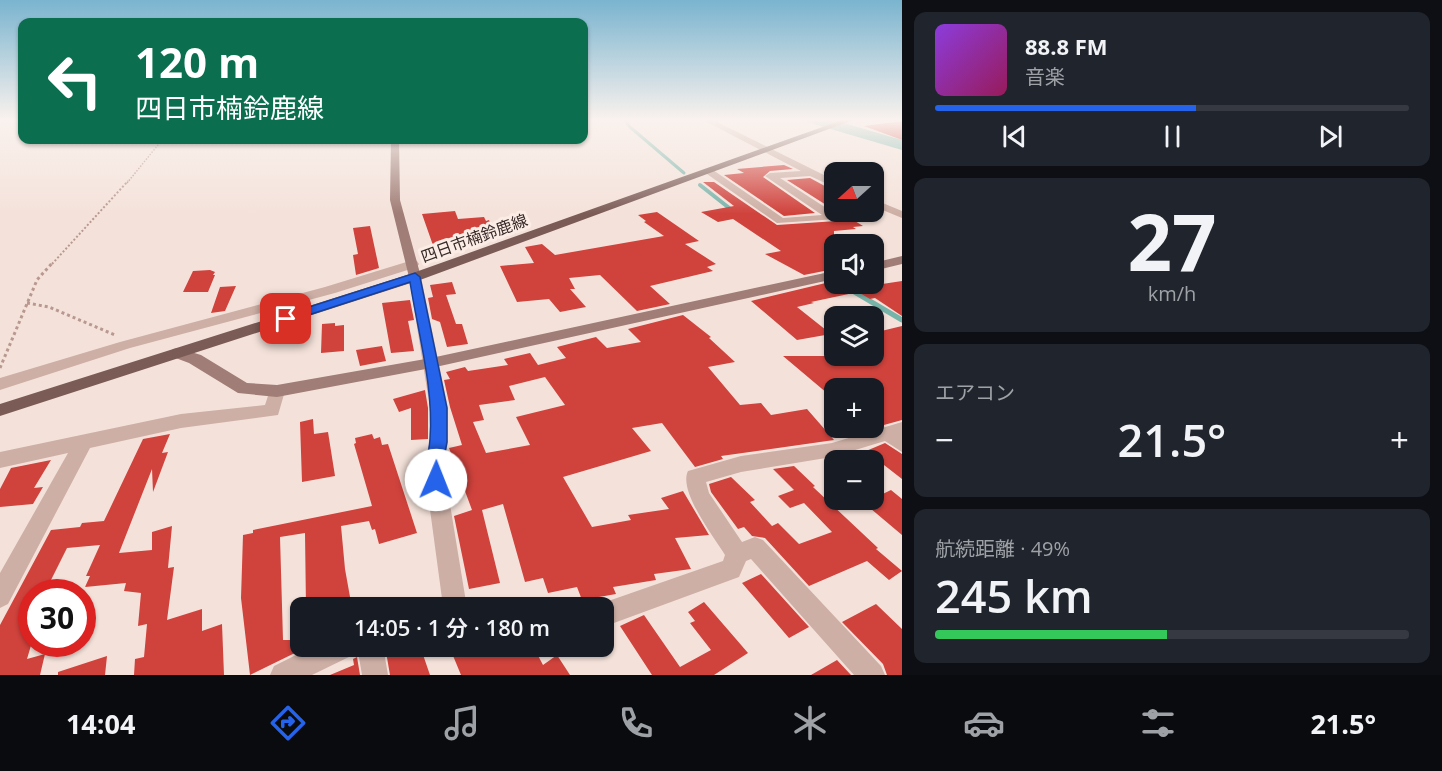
<!DOCTYPE html>
<html lang="ja">
<head>
<meta charset="utf-8">
<style>
  :root { --surface:#171b24; --page:#20242c; --text:#f1f3f6; --muted:#9ea1a6; --line:#363941; --accent:#2563eb }
  body { margin:0; font-family:"Open Sans","Noto Sans JP",sans-serif; background:var(--page); color:var(--text); height:100vh; display:flex; flex-direction:column; font-size:22px; white-space:nowrap }
  * { box-sizing:border-box; margin:0 }
  p { font-size:20px; color:var(--muted) }
  .icon { flex:none; width:33px; height:33px; fill:none; stroke:currentColor; stroke-width:2; stroke-linecap:round; stroke-linejoin:round }
  .map { position:relative; flex:1; overflow:hidden }
  .details { display:flex; flex-direction:column; gap:12px; padding:12px; background:#0d0f14; width:540px }
  .details>* { flex:none }
  .top-card { position:absolute; left:18px; top:18px; width:570px; height:126px; border-radius:12px; box-shadow:0 2px 4px #0004; background:#0b6e4f; color:#fff; overflow:hidden }
  .needle { width:39px; rotate:249deg }
  .fabs { position:absolute; left:824px; top:162px; display:grid; gap:12px }
  .fabs a { display:grid; place-items:center; width:60px; height:60px; border-radius:12px; background:var(--surface); box-shadow:0 2px 4px #0004; font-size:30px }
  .speed { position:absolute; left:18px; top:579px; display:flex; gap:12px; font-size:30px; font-weight:700; text-align:center }
  .speed>* { display:grid; place-content:center; width:78px; height:78px; border-radius:50%; background:var(--surface); box-shadow:0 2px 4px #0004; line-height:1 }
  .speed .limit { border:9px solid #d22; background:#fff; color:#111 }
  .pin { position:absolute; display:grid; place-items:center; width:51px; height:51px; color:#fff; margin:-26px; border-radius:12px; box-shadow:0 3px 9px #0006 }
  .me { position:absolute; width:66px; margin:-33px; rotate:1deg; stroke-linejoin:round; filter:drop-shadow(0 0 4px #0008) }
  .turn { display:flex; align-items:center; gap:21px; height:126px; padding:0 18px; font-size:27px }
  .turn .icon { width:78px; height:78px; stroke-width:2.5 }
  .turn b { display:block; font-size:42px; line-height:51px }
  .big { font-size:45px; font-weight:600; line-height:1.1 }
  .details .card { flex:1; display:flex; flex-direction:column; justify-content:center; gap:9px; min-width:0; padding:0 21px; border-radius:12px; background:var(--page) }
  .details .dial { align-items:center; gap:0 }
  .dial b { font-size:78px; line-height:1 }
  .song { display:flex; align-items:center; gap:18px }
  .cover { width:72px; height:72px; border-radius:9px; background:linear-gradient(135deg,hsl(270 70% 55%),hsl(330 70% 35%)) }
  .played { height:6px; border-radius:3px; background:linear-gradient(90deg,var(--accent) 55%,var(--line) 55%) }
  .keys { display:flex; justify-content:space-around; direction:ltr }
  .heat { display:flex; justify-content:space-between; align-items:center; font-size:33px; direction:ltr }
  .charge { height:9px; border-radius:4px; background:linear-gradient(90deg,#34c759 49%,var(--line) 0) }
  .trip { position:absolute; left:290px; top:597px; width:324px; height:60px; border-radius:12px; background:var(--surface); box-shadow:0 2px 4px #0004; font-weight:600; line-height:60px; text-align:center }
  .menu { display:flex; height:96px; justify-content:space-around; align-items:center; background:#090b0e; color:var(--muted) }
  .menu .icon { width:42px; height:42px }
  .menu .on { color:var(--accent) }
  .menu b { font-size:27px; color:var(--text) }
  main { display:flex; flex:1; min-height:0 }
  .map>svg:first-child { display:block }
  .lines { fill:none; stroke-linecap:round; stroke-linejoin:round }
  .stream-far2 { stroke:#76b3a9; stroke-width:3 }
  .stream-far1 { stroke:#76b3a9; stroke-width:4 }
  .stream { stroke:#76b3a9; stroke-width:5 }
  .river { fill:#76b3a9; fill-rule:evenodd }
  .building { fill:#d0423c; fill-rule:evenodd }
  .path-far2 { stroke:#b8988f; stroke-width:1.5; stroke-dasharray:1.5 1.5; stroke-linecap:butt }
  .path-far1 { stroke:#b8988f; stroke-width:2; stroke-dasharray:2 2; stroke-linecap:butt }
  .path { stroke:#b8988f; stroke-width:3; stroke-dasharray:3 3; stroke-linecap:butt }
  .street { fill:#cdafa5; fill-rule:evenodd }
  .secondary { fill:#a07d76; fill-rule:evenodd }
  .primary { fill:#7b5b56; fill-rule:evenodd }
  .route { fill:#2563eb; stroke:#184099; stroke-width:1.5 }
  .labels { text-anchor:middle; stroke-width:6; stroke-linejoin:round; paint-order:stroke }
  .street-label { font-size:16px; fill:#372927; stroke:#fbede6 }
</style>
</head>
<body>
<main>
<div class="map">
<svg width="902" height="675" viewBox="0 0 902 675">
  <rect width="100%" height="100%" fill="#f4e2da"/>
  <g class="lines">
    <!-- stream-far2 -->
    <path class="stream-far2" d="M 624,119 L 630,127 L 684,173"/>
    <!-- stream-far1 -->
    <path class="stream-far1" d="M 700,185 L 733,211"/>
    <!-- stream -->
    <path class="stream" d="M 841,284 L 902,320"/>
    <!-- river -->
    <path class="river" d="M 805,119 L 830,119 L 902,140 L 902,150 L 807,122 Z"/>
  </g>
  <!-- building -->
  <path class="building" d="M 902,121 L 902,140 L 864,126 Z
    M 784,165 L 793,169 L 770,171 L 763,177 L 815,213 L 784,216 L 724,175 L 744,173 L 737,169 Z
    M 810,178 L 834,191 L 834,210 L 787,180 Z
    M 703,182 L 714,182 L 777,225 L 837,221 L 839,215 L 836,212 L 870,212 L 876,215 L 850,218 L 863,226 L 853,227 L 856,229 L 834,231 L 834,269 L 804,275 L 765,254 L 781,251 L 733,219 L 718,222 L 701,212 L 734,206 Z
    M 455,211 L 458,219 L 484,217 L 486,221 L 489,220 L 496,235 L 456,238 L 461,248 L 435,251 L 422,214 Z
    M 657,212 L 699,241 L 685,244 L 716,264 L 707,267 L 713,271 L 650,286 L 670,304 L 637,311 L 600,275 L 569,278 L 575,289 L 570,289 L 586,307 L 560,312 L 549,299 L 517,302 L 500,266 L 534,263 L 525,247 L 542,244 L 555,255 L 664,236 L 644,222 L 646,221 L 638,215 Z
    M 370,226 L 379,268 L 356,275 L 353,255 L 358,254 L 353,228 Z
    M 210,270 L 215,272 L 213,275 L 215,275 L 208,292 L 183,292 L 193,271 Z
    M 834,281 L 834,284 L 868,284 L 869,286 L 902,281 L 902,316 L 875,298 L 870,299 L 858,292 L 811,302 L 814,303 L 797,307 L 831,334 L 797,340 L 751,301 Z
    M 452,282 L 456,294 L 446,295 L 456,324 L 462,324 L 468,344 L 447,347 L 440,322 L 432,319 L 428,298 L 433,297 L 430,285 Z
    M 236,286 L 225,311 L 211,313 L 220,287 Z
    M 410,300 L 414,320 L 408,321 L 414,351 L 391,353 L 382,303 Z
    M 683,315 L 711,337 L 709,338 L 735,362 L 708,367 L 740,405 L 761,403 L 771,415 L 807,409 L 834,440 L 721,456 L 723,459 L 695,467 L 662,423 L 632,428 L 651,451 L 563,477 L 592,527 L 631,520 L 628,515 L 669,509 L 661,498 L 683,491 L 709,535 L 675,538 L 691,569 L 654,574 L 656,580 L 613,587 L 616,594 L 582,600 L 577,587 L 548,593 L 543,578 L 525,582 L 503,504 L 482,510 L 500,583 L 469,589 L 454,516 L 472,510 L 449,448 L 462,445 L 450,407 L 444,380 L 450,379 L 446,372 L 465,367 L 468,371 L 508,365 L 504,359 L 530,353 L 538,365 L 566,358 L 557,347 L 596,337 L 607,348 L 641,342 L 628,329 ZM 545,377 L 565,405 L 516,417 L 530,445 L 486,453 L 473,422 L 484,420 L 479,405 L 515,400 L 509,386 Z
    M 335,323 L 335,326 L 344,325 L 344,351 L 321,353 L 322,324 Z
    M 902,326 L 902,420 L 873,428 L 873,388 L 834,388 L 834,399 L 783,356 L 859,356 L 873,366 L 873,333 Z
    M 382,346 L 386,361 L 360,366 L 356,350 Z
    M 425,390 L 428,408 L 428,439 L 411,440 L 411,408 L 399,412 L 393,399 Z
    M 313,419 L 314,434 L 328,432 L 335,476 L 302,482 L 300,422 Z
    M 170,434 L 162,453 L 168,452 L 153,492 L 152,469 L 119,553 L 152,550 L 152,532 L 172,526 L 168,568 L 174,567 L 167,620 L 202,609 L 202,631 L 222,624 L 224,675 L 134,675 L 135,659 L 144,657 L 147,624 L 138,626 L 141,593 L 124,591 L 126,583 L 85,587 L 90,576 L 86,576 L 100,545 L 67,548 L 45,592 L 32,592 L 32,642 L 27,659 L 45,654 L 40,675 L 0,675 L 0,625 L 51,530 L 80,527 L 82,523 L 104,521 L 143,439 Z
    M 372,434 L 374,439 L 380,437 L 382,445 L 388,444 L 417,533 L 379,544 L 375,529 L 372,530 L 369,521 L 341,526 L 345,569 L 352,608 L 306,608 L 305,533 L 280,537 L 283,640 L 299,640 L 301,650 L 250,675 L 241,598 L 243,535 L 253,533 L 253,530 L 372,506 L 354,444 L 356,443 L 355,438 Z
    M 885,443 L 902,454 L 902,479 L 866,451 Z
    M 51,460 L 34,488 L 43,487 L 33,504 L 0,507 L 0,489 L 11,468 Z
    M 794,466 L 815,486 L 813,487 L 878,548 L 876,549 L 902,571 L 889,580 L 867,561 L 809,586 L 765,538 L 752,536 L 744,527 L 738,529 L 711,492 L 709,484 L 731,477 L 755,500 L 750,502 L 772,526 L 778,523 L 799,544 L 832,532 L 804,503 L 790,508 L 778,496 L 794,490 L 773,469 Z
    M 891,490 L 902,499 L 902,535 L 864,503 Z
    M 761,574 L 809,627 L 789,638 L 742,583 Z
    M 704,602 L 748,653 L 714,675 L 652,675 L 620,626 L 644,615 L 680,667 L 711,650 L 690,623 L 695,621 L 688,612 Z
    M 876,604 L 902,629 L 902,675 L 887,675 L 883,664 L 842,622 Z
    M 385,646 L 420,646 L 430,675 L 390,675 Z
    M 449,646 L 533,646 L 543,665 L 557,655 L 570,675 L 461,675 Z
    M 107,656 L 105,675 L 58,675 L 58,672 Z
    M 357,657 L 360,675 L 330,675 L 354,665 L 353,659 Z
    M 837,660 L 851,675 L 811,675 Z"/>
  <g class="lines">
    <!-- path-far2 -->
    <path class="path-far2" d="M 127,183 L 162,140"/>
    <!-- path-far1 -->
    <path class="path-far1" d="M 52,264 L 128,181"/>
    <!-- path -->
    <path class="path" d="M 27,303 L 49,307 L 115,335
      M 0,368 L 37,280 L 53,262"/>
    <!-- street -->
    <path class="street" d="M 584,119 L 602,119 L 584,123 Z
      M 701,119 L 711,119 L 834,180 L 834,187 L 810,176 L 780,178 L 837,215 L 837,219 L 777,223 L 707,174 L 707,170 L 713,170 L 783,218 L 822,215 L 765,176 L 770,173 L 801,171 Z
      M 800,119 L 814,119 L 815,121 L 811,123 Z
      M 873,199 L 902,211 L 902,218 L 873,206 Z
      M 413,260 L 417,261 L 419,264 L 417,267 L 335,293 L 130,348 L 0,390 L 0,378 L 120,342 L 325,287 Z
      M 415,273 L 421,277 L 448,408 L 448,442 L 445,458 L 446,480 L 467,608 L 443,606 L 426,480 L 425,458 L 430,442 L 430,408 L 409,277 Z
      M 277,385 L 283,387 L 285,391 L 278,415 L 181,428 L 90,448 L 8,604 L 0,608 L 0,573 L 68,453 L 0,468 L 0,452 L 181,414 L 265,405 L 271,387 Z
      M 902,422 L 902,452 L 885,441 L 832,457 L 741,472 L 706,482 L 709,493 L 742,542 L 755,537 L 763,540 L 881,666 L 885,675 L 854,675 L 751,559 L 746,561 L 739,577 L 603,627 L 603,608 L 594,606 L 723,561 L 725,555 C 714,537 678,491 688,471 L 741,456 L 832,443 Z
      M 314,646 L 357,646 L 353,655 L 312,675 L 270,675 L 274,666 Z
      M 357,646 L 383,646 L 388,675 L 362,675 Z"/>
    <!-- secondary -->
    <path class="secondary" d="M 391,140 L 399,140 L 400,200 L 421,277 L 415,281 L 409,277 L 390,200 Z
      M 902,256 L 902,264 L 873,271 L 873,263 Z
      M 834,271 L 834,279 L 431,368 L 277,397 L 238,393 L 189,363 L 173,357 L 170,353 L 173,349 L 178,348 L 201,355 L 247,383 L 277,385 L 431,358 Z"/>
    <!-- primary -->
    <path class="primary" d="M 845,119 L 856,119 L 420,280 L 0,416 L 0,404 L 410,274 Z"/>
  </g>
  <!-- sky -->
  <linearGradient id="sky" x2="0" y2="1"><stop stop-color="#7ab4cf"/><stop offset="0.56" stop-color="#faf2ee"/><stop offset="1" stop-color="#faf2ee" stop-opacity="0"/></linearGradient>
  <rect width="902" height="214" fill="url(#sky)"/>
  <!-- route -->
  <path class="route" d="M 415,273 L 420,277 L 447,408 L 447,442 L 444,458 L 446,480 L 443,485 L 436,487 L 430,485 C 423,470 429,455 430,439 C 434,388 418,333 410,282 L 290,321 L 286,323 L 279,319 L 281,316 Z"/>
  <g class="labels">
    <!-- street labels -->
    <g class="street-label">
      <text transform="translate(474 238) rotate(-20)" y="6">四日市楠鈴鹿線</text>
    </g>
  </g>
</svg>
<div class="fabs">
<a><svg class="needle" viewBox="-14 -14 28 28"><path d="M0-13l5 13h-10z" fill="#e53935"/><path d="M0 13l5-13h-10z" fill="#9ea1a6"/></svg></a>
<a><svg class="icon" aria-label="sound" viewBox="0 0 24 24"><path d="M4 9h4l5-4v14l-5-4H4zM17 9q2 3 0 6"/></svg></a>
<a><svg class="icon" aria-label="layers" viewBox="0 0 24 24"><path d="M12 4l9 5-9 5-9-5zM3 14l9 5 9-5"/></svg></a>
<a>+</a>
<a>−</a>
</div>
<div class="speed"><div class="limit">30</div></div>
<div class="pin" style="left:286px;top:319px;background:#d93025"><svg class="icon" aria-label="arrive" viewBox="0 0 24 24"><path d="M6 21V4h12l-3 4 3 4H6"/></svg></div>
<svg class="me" style="left:436px;top:480px" viewBox="-20 -20 40 40"><circle r="19" fill="#fff"/><path d="M0-13L10 11 0 6-10 11z" fill="#2563eb"/></svg>
<div class="trip">14:05 · 1 分 · 180 m</div>
<div class="top-card">
<div class="turn"><svg class="icon" aria-label="left" viewBox="0 0 24 24"><path d="M17 20v-9H6M10 6l-5 5 5 5"/></svg><div><b>120 m</b>四日市楠鈴鹿線</div></div>
</div>
</div>
<section class="details">
<div class="card">
<div class="song"><i class="cover"></i><div><b>88.8 FM</b><p>音楽</p></div></div>
<div class="played"></div>
<div class="keys"><svg class="icon" aria-label="previous" viewBox="0 0 24 24"><path d="M18 5L8 12l10 7zM5 5v14"/></svg><svg class="icon" aria-label="pause" viewBox="0 0 24 24"><path d="M8 5v14M16 5v14"/></svg><svg class="icon" aria-label="next" viewBox="0 0 24 24"><path d="M6 5l10 7-10 7zM19 5v14"/></svg></div>
</div>
<div class="card dial"><b>27</b><p>km/h</p></div>
<div class="card"><p>エアコン</p>
<div class="heat"><a>−</a><b class="big">21.5°</b><a>+</a></div>
</div>
<div class="card"><p>航続距離 · 49%</p><b class="big">245 km</b><div class="charge"></div></div>
</section>
</main>
<nav class="menu">
<b>14:04</b>
<svg class="icon on" aria-label="directions" viewBox="0 0 24 24"><path d="M12 3l9 9-9 9-9-9zM9 14v-3h6M13 9l2 2-2 2"/></svg>
<svg class="icon" aria-label="music" viewBox="0 0 24 24"><path d="M9 18V5l10-2v13"/><circle cx="6" cy="18" r="3"/><circle cx="16" cy="16" r="3"/></svg>
<svg class="icon" aria-label="phone" viewBox="0 0 24 24"><path d="M5 4h4l2 5-3 2q2 4 5 5l2-3 5 2v4C11 20 4 13 5 4z"/></svg>
<svg class="icon" aria-label="climate" viewBox="0 0 24 24"><path d="M12 3v18M4 7l16 10M4 17L20 7"/></svg>
<svg class="icon" aria-label="car" viewBox="0 0 24 24"><path d="M5 17H2v-5l4-1 3-4h7l3 4 3 1v5h-3M9 17h6M6 11h13"/><circle cx="7" cy="17" r="2"/><circle cx="17" cy="17" r="2"/></svg>
<svg class="icon" aria-label="filters" viewBox="0 0 24 24"><path d="M4 7h16M4 17h16"/><circle cx="9" cy="7" r="2"/><circle cx="15" cy="17" r="2"/></svg>
<b>21.5°</b>
</nav>
</body>
</html>
